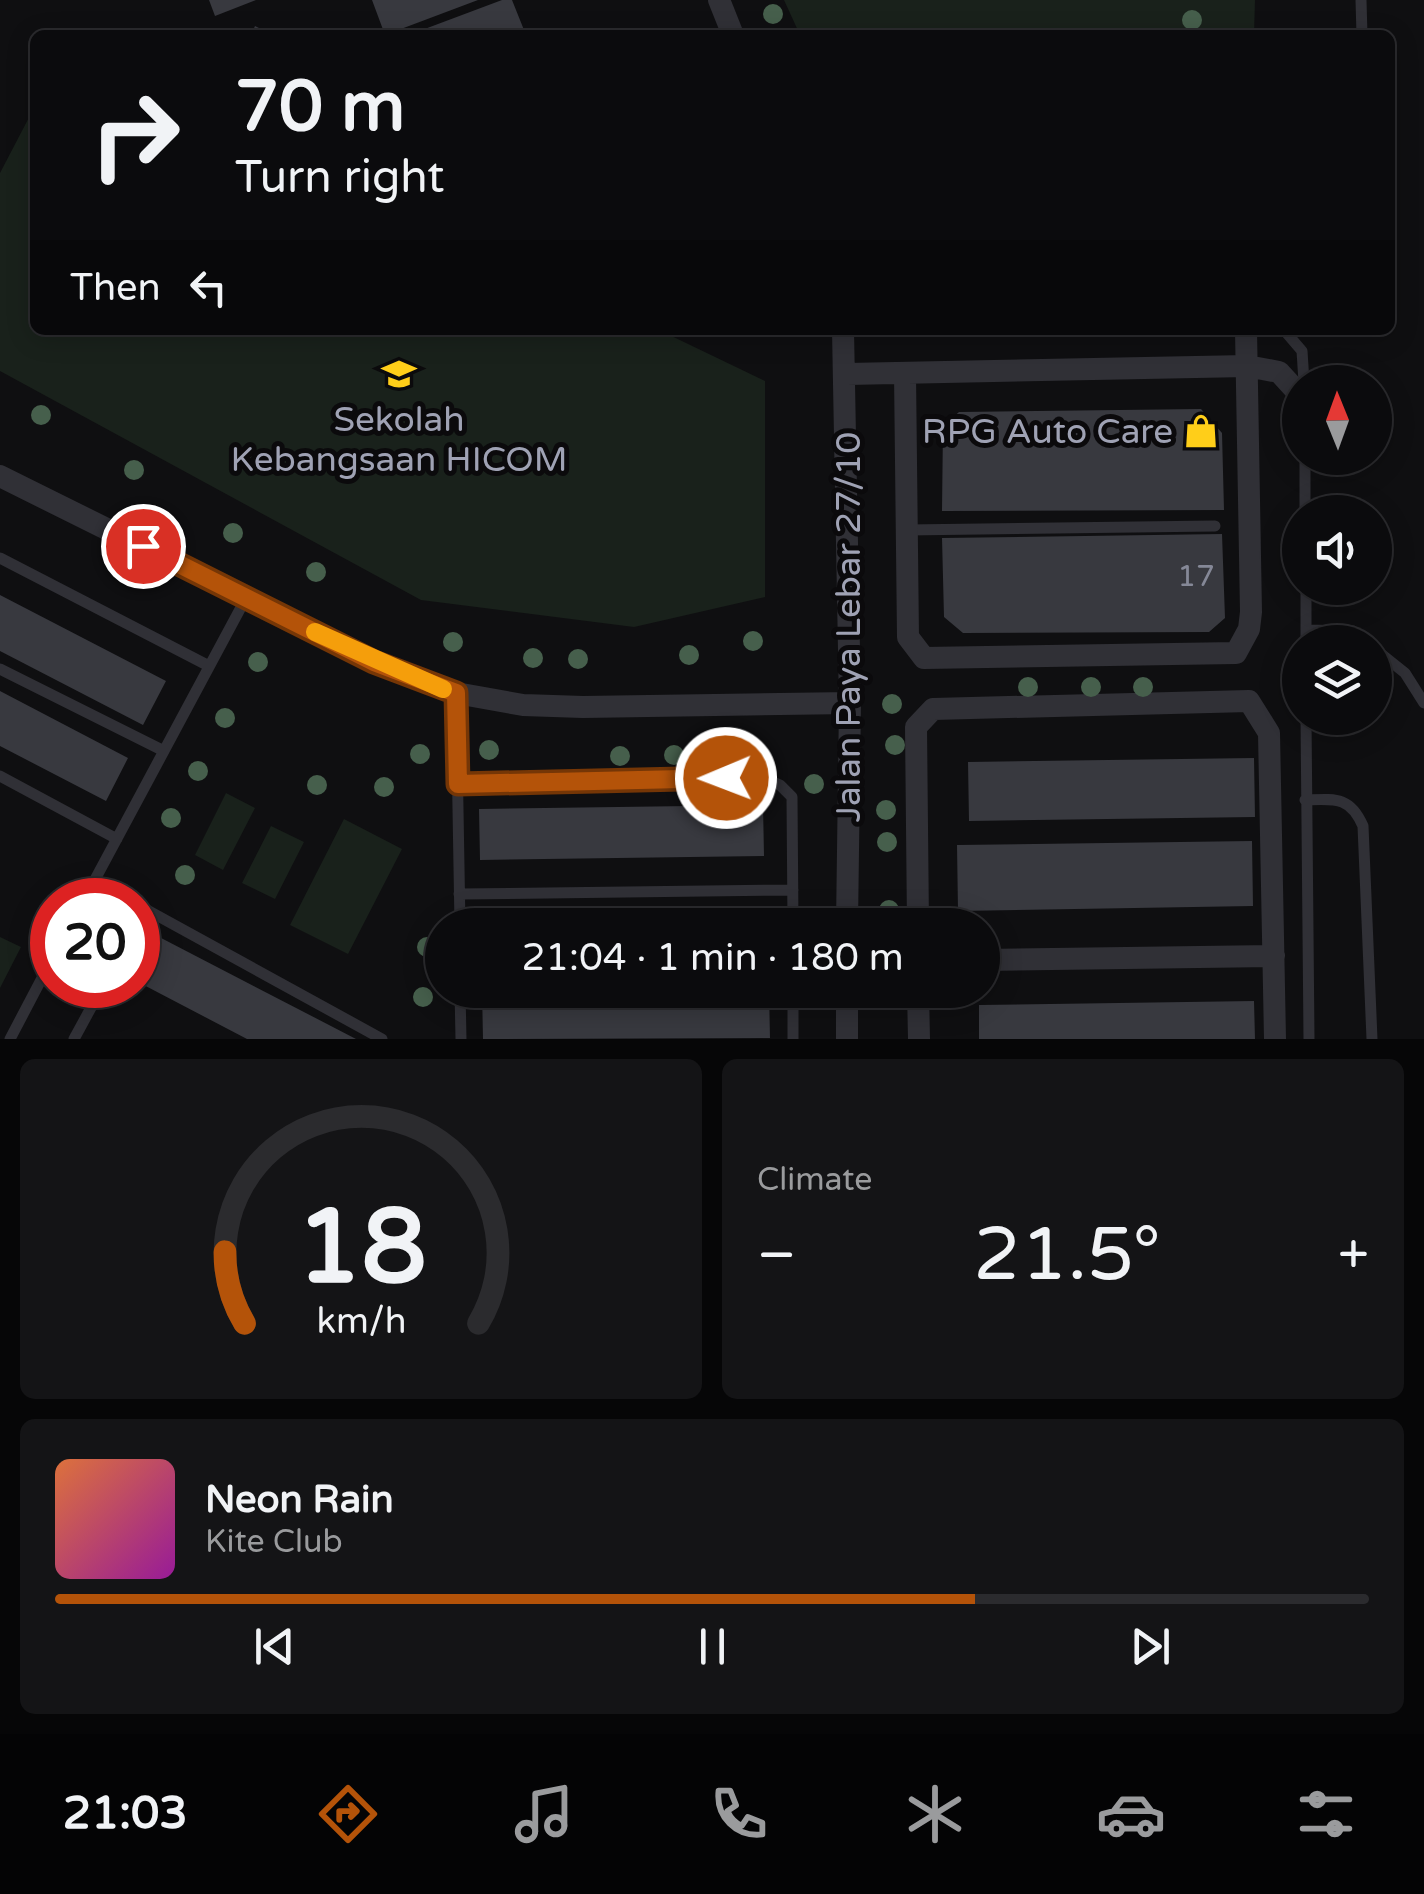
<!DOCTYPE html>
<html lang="en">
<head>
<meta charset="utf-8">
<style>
  :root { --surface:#0b0b0d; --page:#141416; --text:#f1f3f6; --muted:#9a9b9d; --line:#2b2b2e; --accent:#b45309 }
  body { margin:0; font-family:"Varela Round",sans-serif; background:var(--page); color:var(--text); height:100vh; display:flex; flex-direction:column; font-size:38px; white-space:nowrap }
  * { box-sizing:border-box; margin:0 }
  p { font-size:32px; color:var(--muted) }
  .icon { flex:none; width:55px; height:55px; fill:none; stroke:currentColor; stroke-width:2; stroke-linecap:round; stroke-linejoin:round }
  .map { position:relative; height:1039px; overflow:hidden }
  .drawer { display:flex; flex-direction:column; gap:20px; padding:20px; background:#060607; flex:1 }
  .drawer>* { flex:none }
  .guide { position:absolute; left:30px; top:30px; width:1365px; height:305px; border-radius:15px; box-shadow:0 5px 25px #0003,0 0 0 2px var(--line); background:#0b0b0d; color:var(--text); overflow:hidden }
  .needle { width:65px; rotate:359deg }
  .controls { position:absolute; left:1282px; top:365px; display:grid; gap:20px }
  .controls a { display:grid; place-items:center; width:110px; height:110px; border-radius:50%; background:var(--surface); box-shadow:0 5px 25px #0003,0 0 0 2px var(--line); font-size:50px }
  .speed { position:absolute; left:30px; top:878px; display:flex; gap:20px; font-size:50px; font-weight:700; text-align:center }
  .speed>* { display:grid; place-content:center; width:130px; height:130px; border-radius:50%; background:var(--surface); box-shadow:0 5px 25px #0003,0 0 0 2px var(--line); line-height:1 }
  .speed .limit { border:15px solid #d22; background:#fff; color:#111 }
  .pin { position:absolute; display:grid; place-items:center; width:85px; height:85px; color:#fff; margin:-42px; border:5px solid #fff; border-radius:50%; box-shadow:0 2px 10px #0007 }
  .me { position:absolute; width:110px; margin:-55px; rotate:269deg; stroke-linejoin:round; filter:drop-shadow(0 0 8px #0008) }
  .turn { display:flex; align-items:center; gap:35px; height:210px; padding:0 40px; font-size:45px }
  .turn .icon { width:130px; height:130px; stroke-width:2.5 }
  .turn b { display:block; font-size:70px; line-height:85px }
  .then { display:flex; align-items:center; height:95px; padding:0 40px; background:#0003; gap:20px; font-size:38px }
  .big { font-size:75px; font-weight:600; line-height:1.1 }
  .drawer .card { flex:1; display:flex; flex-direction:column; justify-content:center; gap:15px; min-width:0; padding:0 35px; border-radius:15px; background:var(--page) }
  .drawer .dial { align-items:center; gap:0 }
  .dial svg { height:260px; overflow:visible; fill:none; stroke:var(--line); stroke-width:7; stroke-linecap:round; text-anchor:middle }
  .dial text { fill:var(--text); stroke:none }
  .song { display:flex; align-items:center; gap:30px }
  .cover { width:120px; height:120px; border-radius:15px; background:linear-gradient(135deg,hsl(20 70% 55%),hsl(300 70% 35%)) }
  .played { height:10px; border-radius:5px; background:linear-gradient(90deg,var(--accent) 70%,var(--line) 70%) }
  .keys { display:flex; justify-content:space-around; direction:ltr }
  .heat { display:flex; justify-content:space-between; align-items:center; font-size:55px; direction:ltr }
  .drawer .tiles { flex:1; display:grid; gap:20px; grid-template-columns:1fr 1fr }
  .card:last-child { grid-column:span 2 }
  .trip { position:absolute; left:425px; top:908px; width:575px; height:100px; border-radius:50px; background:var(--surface); box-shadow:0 5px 25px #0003,0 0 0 2px var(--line); font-weight:600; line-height:100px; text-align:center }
  .dock { display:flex; height:160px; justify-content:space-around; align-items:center; background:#040405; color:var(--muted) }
  .dock .icon { width:70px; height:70px }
  .dock .active { color:var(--accent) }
  .dock b { font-size:45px; color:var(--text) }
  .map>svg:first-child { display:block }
  .green { fill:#19211b }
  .building { fill:#38393f }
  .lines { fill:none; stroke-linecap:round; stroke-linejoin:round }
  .service { stroke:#303036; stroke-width:11 }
  .minor { stroke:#303036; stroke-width:22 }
  .tree { fill:#465f4c }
  .route-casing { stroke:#753606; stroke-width:25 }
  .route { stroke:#b45309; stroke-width:18 }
  .slow { stroke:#f59e0b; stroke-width:18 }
  .labels { text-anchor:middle; stroke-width:10; stroke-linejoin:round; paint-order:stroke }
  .number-label { font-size:30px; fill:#858897 }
  .poi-label { font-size:35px; fill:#9fa2b4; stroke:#0b0a0c }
  .street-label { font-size:35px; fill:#9fa2b4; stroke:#0b0a0c }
</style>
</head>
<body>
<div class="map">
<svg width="1424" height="1039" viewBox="0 0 1424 1039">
  <rect width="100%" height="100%" fill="#0f0f11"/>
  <!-- green -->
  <path class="green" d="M 784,0 L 1255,0 L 1254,35 L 800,35 Z
    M 35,106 L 35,330 L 659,330 L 765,381 L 765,597 L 634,627 L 421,600 L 0,371 L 0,173 Z
    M 226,793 L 255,808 L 223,870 L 195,855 Z
    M 344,819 L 402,849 L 348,954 L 290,925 Z
    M 271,826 L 304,842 L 275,899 L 242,883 Z
    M 0,937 L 21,947 L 0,988 Z"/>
  <!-- building -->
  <path class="building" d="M 209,0 L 256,0 L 215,16 Z
    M 372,0 L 478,0 L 385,35 Z
    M 502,0 L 512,0 L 526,35 L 424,35 L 422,30 Z
    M 255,26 L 273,35 L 251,35 Z
    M 1201,409 L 1222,433 L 1224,510 L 942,511 L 943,426 L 959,412 Z
    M 1222,534 L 1225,618 L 1209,632 L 963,633 L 944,617 L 942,538 Z
    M 0,595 L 166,681 L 143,725 L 0,651 Z
    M 0,691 L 128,758 L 106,801 L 0,746 Z
    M 1254,758 L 1255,817 L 969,821 L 968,762 Z
    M 763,805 L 764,856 L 480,860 L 479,809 Z
    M 1252,841 L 1253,906 L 958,911 L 957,845 Z
    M 138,926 L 356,1039 L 247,1039 L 138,982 Z
    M 769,990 L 770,1038 L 483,1039 L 482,991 Z
    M 1254,1001 L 1255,1039 L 979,1039 L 979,1005 Z"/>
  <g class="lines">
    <!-- service -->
    <path class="service" d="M 1361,0 L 1362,35
      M 1284,330 L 1302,351 L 1304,382
      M 1305,458 L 1305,512
      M 907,530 L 1215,526
      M 0,558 L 209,666
      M 1306,588 L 1306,642
      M 1306,630 L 1353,631 L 1367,642
      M 1375,649 L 1405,673 L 1424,703
      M 0,669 L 164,751
      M 456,693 L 460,925
      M 1306,718 L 1309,1039
      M 0,776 L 117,839
      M 458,784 L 764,778 L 780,785 L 792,797 L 793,925
      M 1305,800 C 1335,799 1350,796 1363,826 L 1372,1039
      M 93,882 L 127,900
      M 459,894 L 793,890
      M 84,900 L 246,598
      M 138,905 L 382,1039
      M 460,990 L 461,1039
      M 793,990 L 793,1039
      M 10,1039 L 52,959
      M 74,1039 L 99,993 L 84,985"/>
    <!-- minor -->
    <path class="minor" d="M 719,0 L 733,35
      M 843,330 L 850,703 L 847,925
      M 905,373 L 908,637 L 924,658 L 1236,653 L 1249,629 L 1251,612 L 1246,330
      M 847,374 L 1247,366 L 1279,372 L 1300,395
      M 0,476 L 374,662 L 456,693 L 523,705 L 583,707 L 850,703
      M 918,925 L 916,727 L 933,709 L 1249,701 L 1269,733 L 1275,1039
      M 982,960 L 1274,956
      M 918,990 L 919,1039
      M 847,1039 L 847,990"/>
  </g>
  <!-- trees -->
  <g class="tree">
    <circle cx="773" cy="14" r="10"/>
    <circle cx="1192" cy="20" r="10"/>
    <circle cx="41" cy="415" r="10"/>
    <circle cx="134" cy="470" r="10"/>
    <circle cx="233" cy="533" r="10"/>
    <circle cx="316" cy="572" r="10"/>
    <circle cx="753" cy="641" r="10"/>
    <circle cx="453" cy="642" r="10"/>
    <circle cx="689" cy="655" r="10"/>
    <circle cx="533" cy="658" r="10"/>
    <circle cx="578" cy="659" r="10"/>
    <circle cx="258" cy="662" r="10"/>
    <circle cx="1028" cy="687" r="10"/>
    <circle cx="1091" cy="687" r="10"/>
    <circle cx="1143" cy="687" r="10"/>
    <circle cx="892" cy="704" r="10"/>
    <circle cx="225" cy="718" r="10"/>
    <circle cx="895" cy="745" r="10"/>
    <circle cx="489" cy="750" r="10"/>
    <circle cx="420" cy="754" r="10"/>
    <circle cx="674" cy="755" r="10"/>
    <circle cx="620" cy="756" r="10"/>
    <circle cx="198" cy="771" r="10"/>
    <circle cx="814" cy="784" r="10"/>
    <circle cx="317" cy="785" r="10"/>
    <circle cx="384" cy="787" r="10"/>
    <circle cx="886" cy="810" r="10"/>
    <circle cx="171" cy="818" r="10"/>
    <circle cx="887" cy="842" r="10"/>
    <circle cx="185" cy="875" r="10"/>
    <circle cx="889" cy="910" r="10"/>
    <circle cx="427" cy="947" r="10"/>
    <circle cx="423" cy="997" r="10"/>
  </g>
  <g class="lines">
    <!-- route casing -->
    <g class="route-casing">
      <path id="route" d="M 143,546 L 374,662 L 456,693 L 458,784 L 726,778"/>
    </g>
    <!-- route -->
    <use href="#route" class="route"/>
    <!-- slow -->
    <path class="slow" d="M 315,632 L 443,689"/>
  </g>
  <!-- icons -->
  <defs>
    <g id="school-bare" transform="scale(2.7)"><path d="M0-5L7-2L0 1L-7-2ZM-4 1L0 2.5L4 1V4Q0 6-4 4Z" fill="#ffce19" stroke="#0b0a0c" stroke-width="2.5" paint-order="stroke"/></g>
    <g id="shop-bare" transform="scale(2.7)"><path d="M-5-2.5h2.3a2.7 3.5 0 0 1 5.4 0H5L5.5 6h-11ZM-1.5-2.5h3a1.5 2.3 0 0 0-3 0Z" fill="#ffce19" stroke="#0b0a0c" stroke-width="2.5" paint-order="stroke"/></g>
  </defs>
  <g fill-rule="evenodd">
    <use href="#school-bare" x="399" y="374"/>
    <use href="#shop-bare" x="1201" y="431"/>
  </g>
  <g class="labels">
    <!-- number labels -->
    <g class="number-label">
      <text x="1196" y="586">17</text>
    </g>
    <!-- poi labels -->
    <g class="poi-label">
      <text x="399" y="431">Sekolah<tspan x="399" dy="40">Kebangsaan HICOM</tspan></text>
      <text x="1173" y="443" text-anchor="end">RPG Auto Care</text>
    </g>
    <!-- street labels -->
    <g class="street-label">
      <text transform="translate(848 627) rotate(-90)" y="12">Jalan Paya Lebar 27/10</text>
    </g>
  </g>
</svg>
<div class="controls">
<a><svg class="needle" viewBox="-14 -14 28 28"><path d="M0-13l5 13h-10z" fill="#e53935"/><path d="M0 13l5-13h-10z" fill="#9a9b9d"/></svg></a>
<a><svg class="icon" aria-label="sound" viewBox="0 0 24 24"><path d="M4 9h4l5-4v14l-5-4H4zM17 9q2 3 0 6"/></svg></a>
<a><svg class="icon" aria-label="layers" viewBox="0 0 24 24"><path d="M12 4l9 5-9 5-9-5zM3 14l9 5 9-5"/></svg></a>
</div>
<div class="speed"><div class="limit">20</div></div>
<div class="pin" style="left:143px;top:546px;background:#d93025"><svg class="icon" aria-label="arrive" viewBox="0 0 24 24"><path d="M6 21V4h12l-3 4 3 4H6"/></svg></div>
<svg class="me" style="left:726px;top:778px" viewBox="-20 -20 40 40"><circle r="17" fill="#b45309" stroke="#fff" stroke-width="3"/><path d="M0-11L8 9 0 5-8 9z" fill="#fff"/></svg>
<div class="trip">21:04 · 1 min · 180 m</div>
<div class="guide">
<div class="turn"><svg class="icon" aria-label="right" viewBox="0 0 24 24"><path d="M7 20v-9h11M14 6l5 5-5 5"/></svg><div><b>70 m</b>Turn right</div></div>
<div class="then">Then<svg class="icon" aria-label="left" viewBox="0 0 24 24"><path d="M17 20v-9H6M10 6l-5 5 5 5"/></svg></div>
</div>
</div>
<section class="drawer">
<div class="tiles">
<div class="card dial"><svg viewBox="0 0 100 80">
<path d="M14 69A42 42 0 1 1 86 69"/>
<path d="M14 69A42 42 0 0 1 8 47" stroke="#b45309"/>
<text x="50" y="56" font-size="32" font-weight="700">18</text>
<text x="50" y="72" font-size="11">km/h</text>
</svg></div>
<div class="card"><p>Climate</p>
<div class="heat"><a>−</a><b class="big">21.5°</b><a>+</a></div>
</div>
<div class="card">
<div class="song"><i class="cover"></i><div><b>Neon Rain</b><p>Kite Club</p></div></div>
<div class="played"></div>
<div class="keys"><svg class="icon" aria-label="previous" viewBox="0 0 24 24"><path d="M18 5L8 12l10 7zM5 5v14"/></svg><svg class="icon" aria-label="pause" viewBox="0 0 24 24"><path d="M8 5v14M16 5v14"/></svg><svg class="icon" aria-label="next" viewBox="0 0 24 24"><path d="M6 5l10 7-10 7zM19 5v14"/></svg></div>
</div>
</div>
</section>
<nav class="dock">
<b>21:03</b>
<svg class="icon active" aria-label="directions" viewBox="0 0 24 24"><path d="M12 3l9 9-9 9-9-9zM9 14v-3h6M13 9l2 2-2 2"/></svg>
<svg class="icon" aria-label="music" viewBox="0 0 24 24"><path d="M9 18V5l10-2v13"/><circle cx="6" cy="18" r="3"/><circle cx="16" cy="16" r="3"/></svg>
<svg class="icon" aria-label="phone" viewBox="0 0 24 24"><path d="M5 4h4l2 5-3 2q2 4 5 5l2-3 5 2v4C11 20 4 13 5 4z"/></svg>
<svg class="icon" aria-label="climate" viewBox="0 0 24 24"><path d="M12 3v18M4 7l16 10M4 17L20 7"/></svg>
<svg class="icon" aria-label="car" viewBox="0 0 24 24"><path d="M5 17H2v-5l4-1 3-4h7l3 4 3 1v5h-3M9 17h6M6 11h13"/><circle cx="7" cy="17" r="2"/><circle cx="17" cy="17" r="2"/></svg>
<svg class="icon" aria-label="filters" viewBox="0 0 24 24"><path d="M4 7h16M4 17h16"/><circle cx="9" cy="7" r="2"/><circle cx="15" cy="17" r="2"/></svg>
</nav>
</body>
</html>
